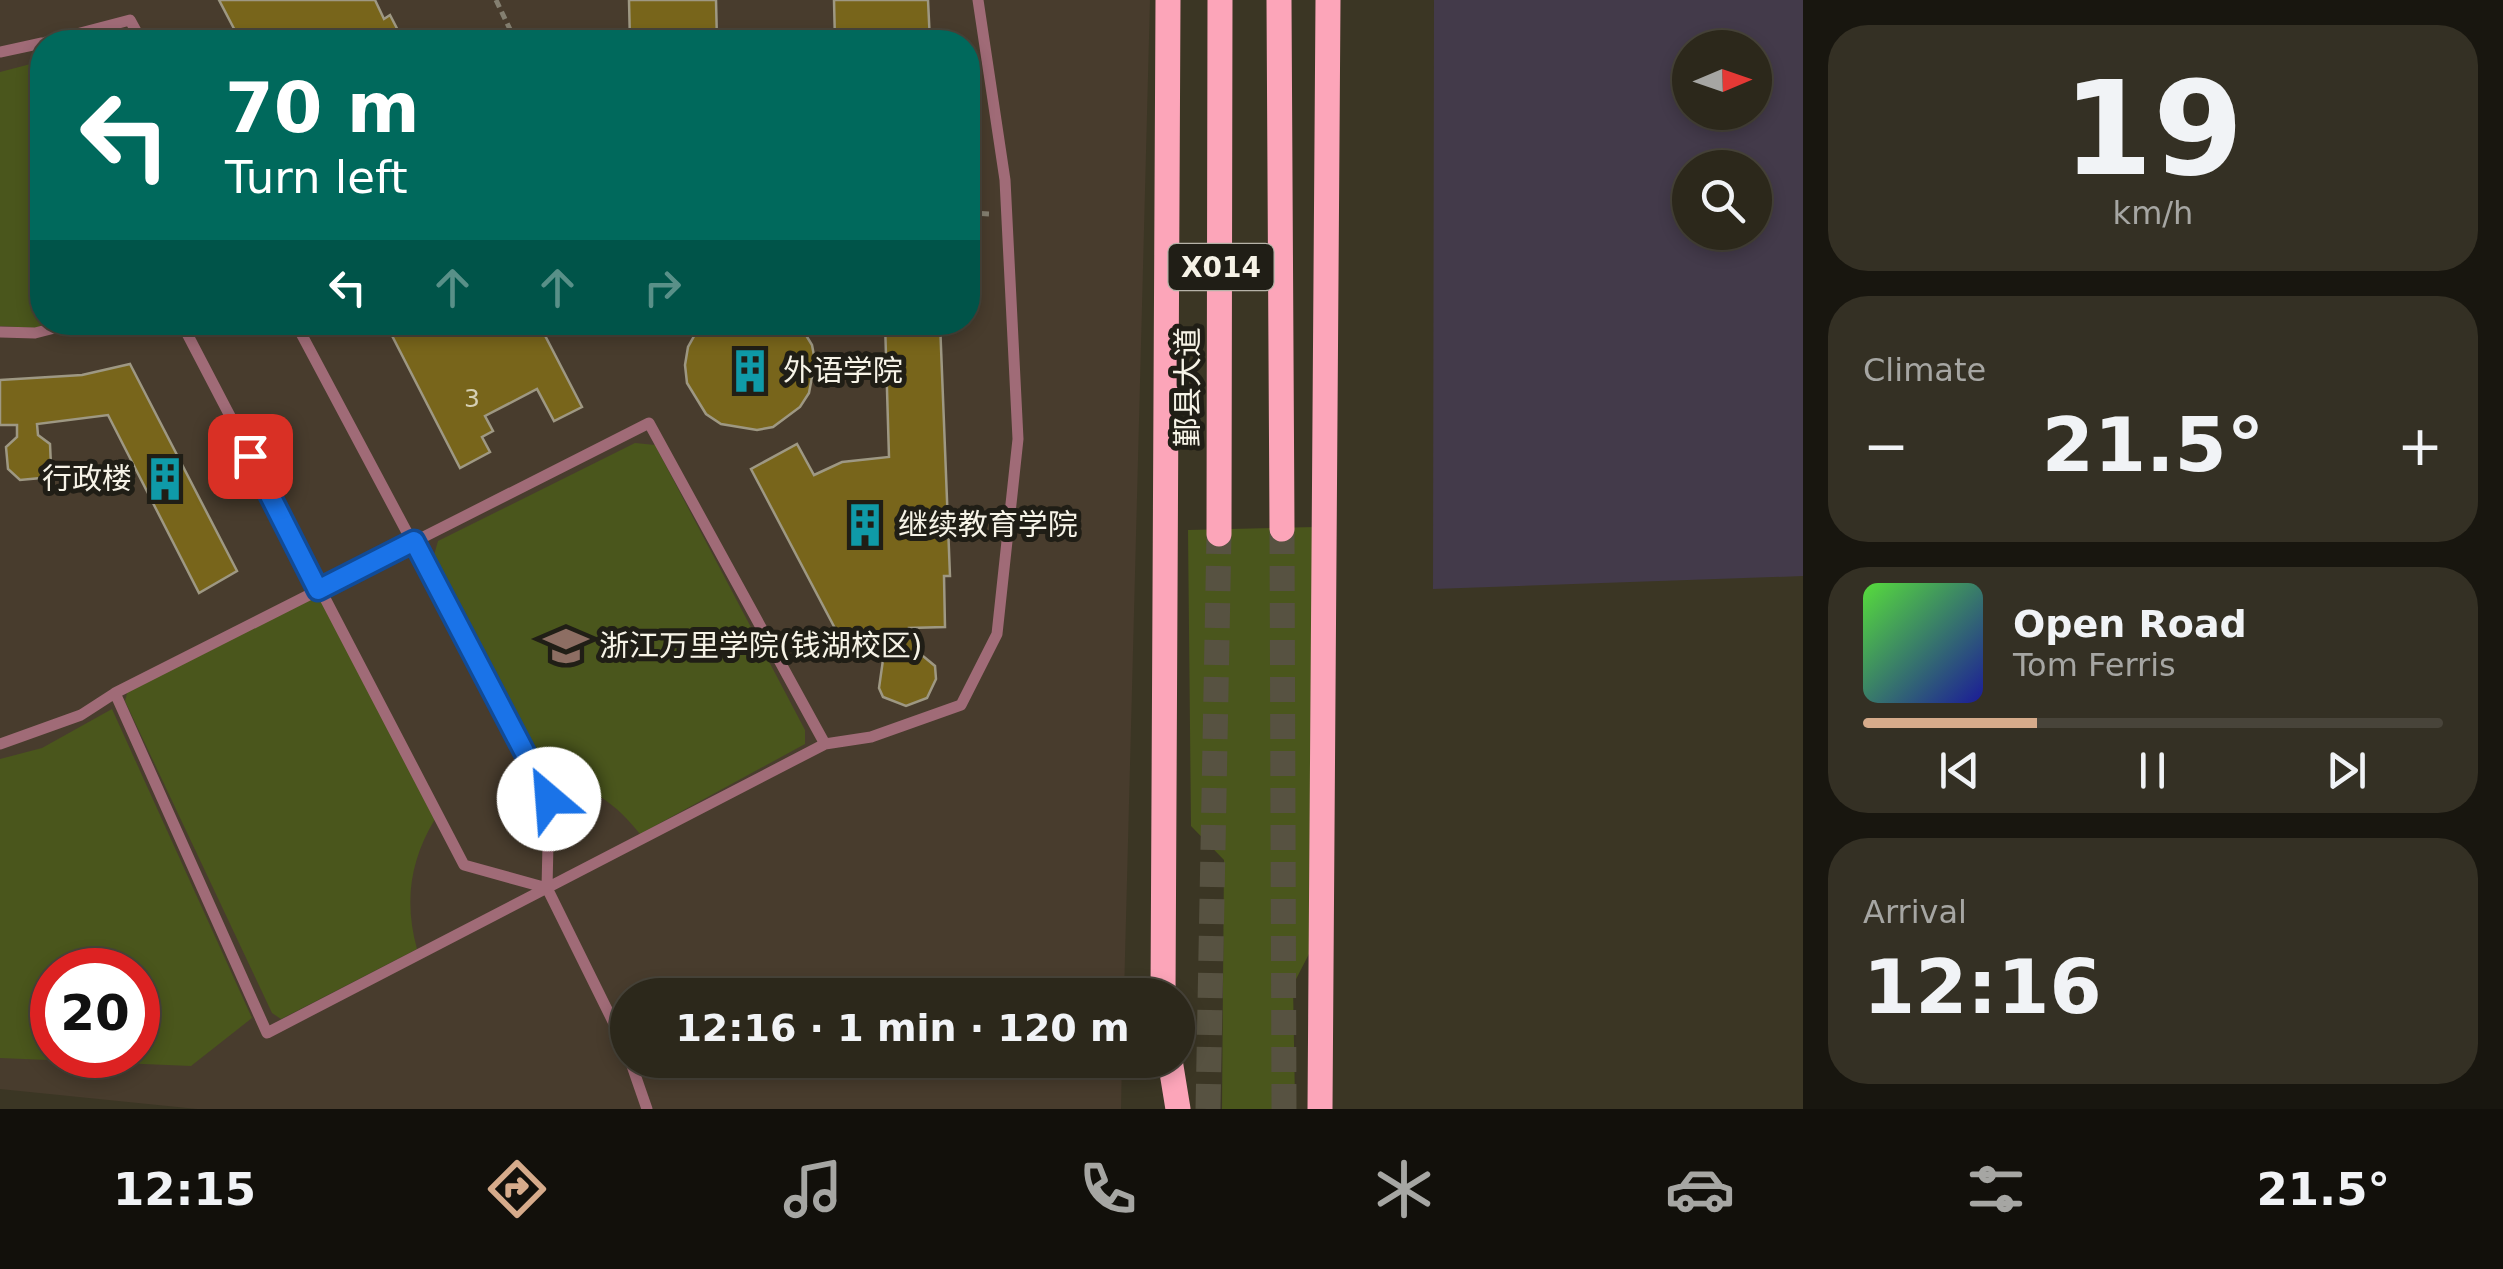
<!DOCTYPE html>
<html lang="en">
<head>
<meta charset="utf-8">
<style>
  :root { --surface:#2c281b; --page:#343024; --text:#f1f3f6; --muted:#a6a6a3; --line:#48443a; --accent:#d6ab8b }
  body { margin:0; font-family:"DejaVu Sans","Noto Sans SC",sans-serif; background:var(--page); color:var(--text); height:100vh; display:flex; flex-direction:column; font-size:38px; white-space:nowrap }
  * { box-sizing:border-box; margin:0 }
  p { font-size:32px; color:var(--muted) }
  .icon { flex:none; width:55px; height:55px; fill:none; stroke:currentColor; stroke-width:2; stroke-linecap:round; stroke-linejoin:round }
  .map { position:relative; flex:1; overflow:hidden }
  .panel { display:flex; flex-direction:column; gap:25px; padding:25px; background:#18160f; width:700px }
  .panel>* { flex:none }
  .hud { position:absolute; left:30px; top:30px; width:950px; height:305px; border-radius:40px; box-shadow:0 5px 15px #0003,0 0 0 2px var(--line); background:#00695c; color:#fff; overflow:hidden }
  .needle { width:65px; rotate:88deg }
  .buttons { position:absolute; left:1672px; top:30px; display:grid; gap:20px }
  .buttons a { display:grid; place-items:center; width:100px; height:100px; border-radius:50%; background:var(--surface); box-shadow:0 5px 15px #0003,0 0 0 2px var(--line); font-size:50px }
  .speed { position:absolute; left:30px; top:948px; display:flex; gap:20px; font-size:50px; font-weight:700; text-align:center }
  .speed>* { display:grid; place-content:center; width:130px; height:130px; border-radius:50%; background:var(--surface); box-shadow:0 5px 15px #0003,0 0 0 2px var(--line); line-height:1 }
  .speed .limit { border:15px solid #d22; background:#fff; color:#111 }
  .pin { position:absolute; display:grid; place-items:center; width:85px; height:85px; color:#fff; margin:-42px; border-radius:20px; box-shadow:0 5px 15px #0006 }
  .me { position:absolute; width:110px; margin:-55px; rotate:333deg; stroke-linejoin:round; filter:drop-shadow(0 0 8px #0008) }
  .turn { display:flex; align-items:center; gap:35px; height:210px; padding:0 30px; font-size:45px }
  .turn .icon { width:130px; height:130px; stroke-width:2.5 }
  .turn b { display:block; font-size:70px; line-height:85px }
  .lanes { display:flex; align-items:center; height:95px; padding:0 30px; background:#0003; justify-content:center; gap:50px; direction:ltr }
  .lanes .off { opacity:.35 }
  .big { font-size:75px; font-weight:700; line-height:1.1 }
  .panel .tile { flex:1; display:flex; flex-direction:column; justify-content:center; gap:15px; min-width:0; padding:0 35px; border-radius:40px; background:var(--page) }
  .panel .dial { align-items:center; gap:0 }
  .dial b { font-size:130px; line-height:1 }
  .song { display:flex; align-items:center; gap:30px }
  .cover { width:120px; height:120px; border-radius:15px; background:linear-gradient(135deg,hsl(110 70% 55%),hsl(240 70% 35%)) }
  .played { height:10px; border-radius:5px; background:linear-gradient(90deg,var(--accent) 30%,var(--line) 30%) }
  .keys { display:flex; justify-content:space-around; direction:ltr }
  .heat { display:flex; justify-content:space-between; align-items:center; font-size:55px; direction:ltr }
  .trip { position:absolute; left:610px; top:978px; width:585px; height:100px; border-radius:50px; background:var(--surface); box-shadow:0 5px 15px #0003,0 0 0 2px var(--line); font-weight:700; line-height:100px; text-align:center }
  .menu { display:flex; height:160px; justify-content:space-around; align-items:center; background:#12100b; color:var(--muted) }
  .menu .icon { width:70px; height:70px }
  .menu .current { color:var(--accent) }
  .menu b { font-size:45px; color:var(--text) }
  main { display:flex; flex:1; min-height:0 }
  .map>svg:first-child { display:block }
  .industrial { fill:#433a4a; fill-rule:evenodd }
  .education { fill:#483c2d; fill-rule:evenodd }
  .green { fill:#4a561c; fill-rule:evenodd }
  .building { fill:#78651b; stroke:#9e9883; stroke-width:2.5 }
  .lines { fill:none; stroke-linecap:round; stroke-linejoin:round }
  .primary-tunnel { stroke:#575241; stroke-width:25; stroke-dasharray:25 12; stroke-linecap:butt }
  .path { stroke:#847f70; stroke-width:5; stroke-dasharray:8 5; stroke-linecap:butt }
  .service { stroke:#a06b77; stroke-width:11 }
  .primary { stroke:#fca5b9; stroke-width:25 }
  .route-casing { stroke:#114b97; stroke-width:25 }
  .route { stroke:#1a73e8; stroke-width:18 }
  .labels { text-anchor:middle; stroke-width:10; stroke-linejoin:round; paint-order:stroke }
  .number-label { font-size:25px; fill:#d6d0b4 }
  .shield { fill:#201e16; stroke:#b6b3a8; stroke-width:2.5 }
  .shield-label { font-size:28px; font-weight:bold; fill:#f6f3e7 }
  .poi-label { font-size:30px; fill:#f6f3e7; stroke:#201e16; text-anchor:start }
  .street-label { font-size:30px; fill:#f6f3e7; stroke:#201e16 }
</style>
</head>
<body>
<main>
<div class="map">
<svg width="1803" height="1109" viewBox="0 0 1803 1109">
  <rect width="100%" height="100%" fill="#3b3624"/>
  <!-- industrial -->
  <path class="industrial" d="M 1434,0 L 1803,0 L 1803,576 L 1433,589 ZM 1690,48 L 1755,48 L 1755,112 L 1690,112 ZM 1690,168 L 1755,168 L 1755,232 L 1690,232 Z"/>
  <!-- education -->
  <path class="education" d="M 0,0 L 1150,0 L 1124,995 L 628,995 L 628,1060 L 1122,1060 L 1121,1109 L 197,1109 L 0,1089 ZM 42,42 L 968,42 L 968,322 L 42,322 ZM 52,970 L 138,970 L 138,1055 L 52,1055 Z"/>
  <!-- green -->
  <path class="green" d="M 42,61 L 42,322 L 52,323 L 35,328 L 0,326 L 0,72 Z
    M 635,443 L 655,445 L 805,730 L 805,744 L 640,834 C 617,805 589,782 550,783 L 434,555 L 438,541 Z
    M 1316,527 L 1310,952 L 1293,985 L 1295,1102 L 1289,1109 L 1222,1109 L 1224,860 L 1191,826 L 1188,530 Z
    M 314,596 L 322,602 L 435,819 C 410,861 404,901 417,949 L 281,1019 L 272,1013 L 125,701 L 128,690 Z
    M 112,709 L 252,1018 L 191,1066 L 0,1058 L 0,759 L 42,748 ZM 138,970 L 138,1055 L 52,1055 L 52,970 Z"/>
  <!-- building -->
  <path class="building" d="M 219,0 L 375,0 L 384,19 L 390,15 L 404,42 L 241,42 Z
    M 629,0 L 716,0 L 717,42 L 630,42 Z
    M 834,0 L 928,0 L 930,42 L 835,42 Z
    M 385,322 L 538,322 L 582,407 L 554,421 L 537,389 L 485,416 L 493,431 L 482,437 L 490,452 L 460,468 Z
    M 702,322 L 798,322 L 812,345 L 815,361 L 809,393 L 800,407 L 773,427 L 757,430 L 721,424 L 706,414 L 687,383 L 685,365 L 688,347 Z
    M 885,322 L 940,322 L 950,576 L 944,576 L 945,627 L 909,628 L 910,638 L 917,638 L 918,652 L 935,666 L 936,679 L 927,698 L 906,706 L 883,697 L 879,688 L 883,660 L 878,648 L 884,645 L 879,635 L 848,653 L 751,469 L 797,444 L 814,475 L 842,462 L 889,457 Z
    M 130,364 L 237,571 L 199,593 L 108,415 L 37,424 L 38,435 L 50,444 L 51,466 L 41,478 L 20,480 L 8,469 L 6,447 L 17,437 L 17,425 L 0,425 L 0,380 L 82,375 Z"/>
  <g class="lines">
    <!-- primary-tunnel -->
    <path class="primary-tunnel" d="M 1282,529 L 1284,1109
      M 1208,1109 L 1219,534"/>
    <!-- path -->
    <path class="path" d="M 496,0 L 516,42
      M 968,213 L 989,214"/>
    <!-- service -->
    <path class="service" d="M 46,42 L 130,20 L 142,42
      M 0,52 L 42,43
      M 181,322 L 464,865 L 547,888 L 549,799 L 295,322
      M 0,332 L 35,333 L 78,322
      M 115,693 L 649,423 L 825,744
      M 0,744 L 81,715 L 115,693 L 267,1033 L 825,744 L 871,737 L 961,705 L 997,634 L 1018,439 L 1005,180 L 978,0
      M 547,888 L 628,1052
      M 630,1060 L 647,1109"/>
    <!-- primary -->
    <path class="primary" d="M 1279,0 L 1282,529
      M 1219,534 L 1220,0
      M 1163,995 L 1168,0
      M 1170,1060 L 1178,1109
      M 1320,1109 L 1328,0"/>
  </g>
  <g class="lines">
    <!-- route casing -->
    <g class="route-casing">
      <path id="route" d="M 250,456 L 318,590 L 414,541 L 549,799"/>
    </g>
    <!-- route -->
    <use href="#route" class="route"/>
  </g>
  <!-- icons -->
  <defs>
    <g id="building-bare" transform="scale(3.45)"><path d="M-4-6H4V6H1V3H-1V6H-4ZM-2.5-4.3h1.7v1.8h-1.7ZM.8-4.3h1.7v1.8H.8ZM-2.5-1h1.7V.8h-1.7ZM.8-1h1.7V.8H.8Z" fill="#0f9aa8" stroke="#201e16" stroke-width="2.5" paint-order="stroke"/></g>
    <g id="university-bare" transform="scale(3.45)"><path d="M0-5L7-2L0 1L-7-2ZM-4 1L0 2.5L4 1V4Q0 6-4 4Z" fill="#8d6e63" stroke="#201e16" stroke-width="2.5" paint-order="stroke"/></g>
  </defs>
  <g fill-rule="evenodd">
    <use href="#building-bare" x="750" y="371"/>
    <use href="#building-bare" x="165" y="479"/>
    <use href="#building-bare" x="865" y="525"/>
    <use href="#university-bare" x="566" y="646"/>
  </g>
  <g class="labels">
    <!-- number labels -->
    <g class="number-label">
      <text x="472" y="407">3</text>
    </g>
    <!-- shield labels -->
    <rect class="shield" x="1168.5" y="244" width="105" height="46" rx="8"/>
    <g class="shield-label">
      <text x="1221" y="277">X014</text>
    </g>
    <!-- poi labels -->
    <g class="poi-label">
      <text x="783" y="381">外语学院</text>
      <text x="132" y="489" text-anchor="end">行政楼</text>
      <text x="898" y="535">继续教育学院</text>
      <text x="599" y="656">浙江万里学院(钱湖校区)</text>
    </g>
    <!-- street labels -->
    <g class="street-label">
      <text transform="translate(1188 387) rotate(-90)" y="10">鄞县大道</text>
    </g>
  </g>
</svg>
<div class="buttons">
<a><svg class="needle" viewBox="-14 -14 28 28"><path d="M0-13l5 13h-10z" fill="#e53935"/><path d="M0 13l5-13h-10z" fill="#a6a6a3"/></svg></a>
<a><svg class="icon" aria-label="search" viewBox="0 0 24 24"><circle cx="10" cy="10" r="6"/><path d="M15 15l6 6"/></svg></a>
</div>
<div class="speed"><div class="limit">20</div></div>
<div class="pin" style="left:250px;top:456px;background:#d93025"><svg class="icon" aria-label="arrive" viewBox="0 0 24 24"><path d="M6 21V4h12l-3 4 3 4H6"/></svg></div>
<svg class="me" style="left:549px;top:799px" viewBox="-20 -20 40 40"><circle r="19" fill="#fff"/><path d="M0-13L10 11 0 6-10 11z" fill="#1a73e8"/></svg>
<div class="trip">12:16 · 1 min · 120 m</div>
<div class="hud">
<div class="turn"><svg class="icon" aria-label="left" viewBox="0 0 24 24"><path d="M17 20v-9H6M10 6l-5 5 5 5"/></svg><div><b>70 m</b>Turn left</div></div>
<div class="lanes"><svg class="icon" aria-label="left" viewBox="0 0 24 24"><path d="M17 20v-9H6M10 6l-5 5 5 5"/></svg><svg class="icon off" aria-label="ahead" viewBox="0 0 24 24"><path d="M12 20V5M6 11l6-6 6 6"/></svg><svg class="icon off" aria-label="ahead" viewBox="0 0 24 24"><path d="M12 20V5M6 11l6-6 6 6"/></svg><svg class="icon off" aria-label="right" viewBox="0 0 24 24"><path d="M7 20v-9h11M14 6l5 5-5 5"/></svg></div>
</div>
</div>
<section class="panel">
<div class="tile dial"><b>19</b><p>km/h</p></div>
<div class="tile"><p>Climate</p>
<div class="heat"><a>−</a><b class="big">21.5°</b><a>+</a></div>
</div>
<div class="tile">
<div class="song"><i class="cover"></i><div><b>Open Road</b><p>Tom Ferris</p></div></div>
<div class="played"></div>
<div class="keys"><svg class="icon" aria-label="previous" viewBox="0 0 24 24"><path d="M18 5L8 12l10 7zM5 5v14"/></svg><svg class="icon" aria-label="pause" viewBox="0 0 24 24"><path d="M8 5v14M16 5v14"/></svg><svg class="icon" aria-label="next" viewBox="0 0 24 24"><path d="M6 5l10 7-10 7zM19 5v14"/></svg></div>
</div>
<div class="tile"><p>Arrival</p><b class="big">12:16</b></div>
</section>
</main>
<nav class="menu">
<b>12:15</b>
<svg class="icon current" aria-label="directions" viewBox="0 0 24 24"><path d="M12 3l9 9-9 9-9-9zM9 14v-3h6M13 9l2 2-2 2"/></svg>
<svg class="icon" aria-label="music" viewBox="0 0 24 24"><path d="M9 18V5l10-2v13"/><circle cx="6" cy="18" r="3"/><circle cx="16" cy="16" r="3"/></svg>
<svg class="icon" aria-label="phone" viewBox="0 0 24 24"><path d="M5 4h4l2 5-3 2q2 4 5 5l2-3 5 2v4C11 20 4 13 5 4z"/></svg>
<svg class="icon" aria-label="climate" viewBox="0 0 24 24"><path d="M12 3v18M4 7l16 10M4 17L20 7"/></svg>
<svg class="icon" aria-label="car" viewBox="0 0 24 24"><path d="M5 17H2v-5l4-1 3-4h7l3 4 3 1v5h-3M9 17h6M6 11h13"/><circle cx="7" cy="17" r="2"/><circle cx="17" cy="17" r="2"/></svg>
<svg class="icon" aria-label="filters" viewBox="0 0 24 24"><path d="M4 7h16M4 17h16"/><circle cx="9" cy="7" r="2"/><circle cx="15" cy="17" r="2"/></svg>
<b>21.5°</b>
</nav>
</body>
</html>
